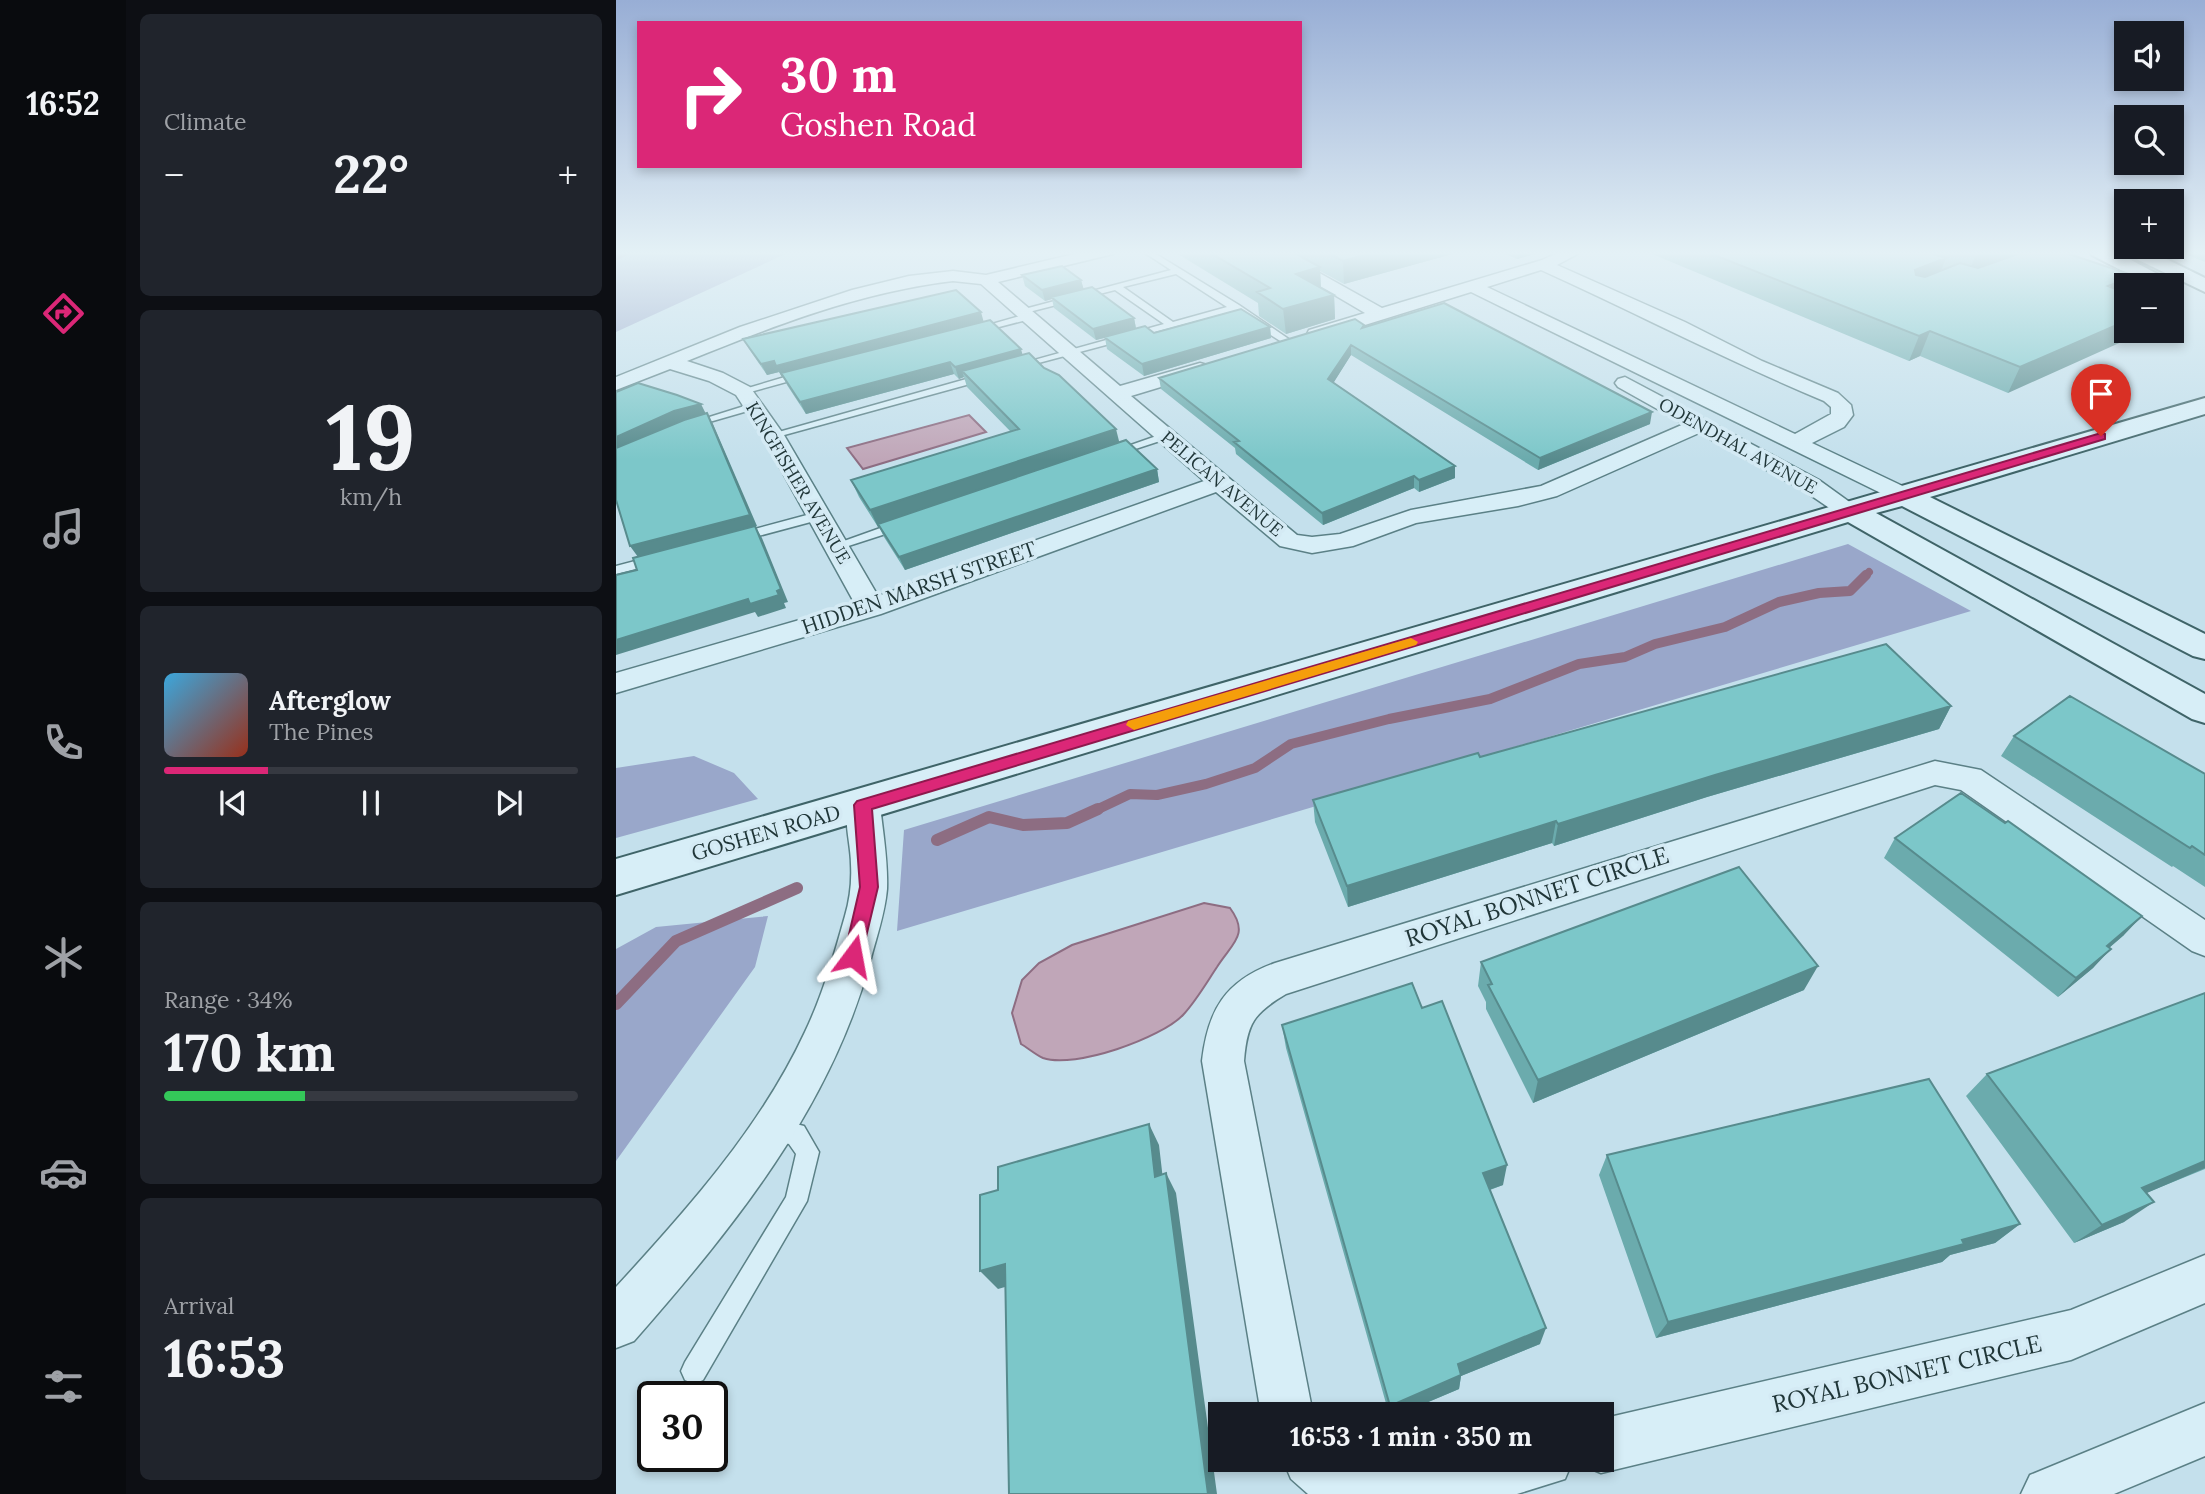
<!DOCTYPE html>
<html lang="en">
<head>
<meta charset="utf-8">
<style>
  :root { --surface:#171b24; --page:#20242c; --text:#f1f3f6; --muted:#9ea1a6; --line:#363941; --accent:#db2777 }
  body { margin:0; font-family:Lora,serif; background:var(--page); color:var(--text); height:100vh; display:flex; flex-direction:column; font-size:26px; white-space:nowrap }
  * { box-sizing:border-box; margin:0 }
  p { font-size:23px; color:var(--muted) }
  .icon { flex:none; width:38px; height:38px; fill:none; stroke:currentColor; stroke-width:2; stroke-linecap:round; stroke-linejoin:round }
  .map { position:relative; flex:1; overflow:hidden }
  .details { display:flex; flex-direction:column; gap:14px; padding:14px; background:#0d0f14; width:490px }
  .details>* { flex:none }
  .guide { position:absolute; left:21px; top:21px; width:665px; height:147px; border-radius:0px; box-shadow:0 4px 10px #0003; background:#db2777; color:#fff; overflow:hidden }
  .tools { position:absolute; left:1498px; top:21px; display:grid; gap:14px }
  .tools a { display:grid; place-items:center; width:70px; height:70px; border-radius:0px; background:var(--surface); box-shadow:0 4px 10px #0003; font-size:35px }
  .speed { position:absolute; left:21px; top:1381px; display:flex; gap:14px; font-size:35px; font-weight:700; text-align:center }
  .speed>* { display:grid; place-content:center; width:91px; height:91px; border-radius:50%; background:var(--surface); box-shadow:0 4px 10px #0003; line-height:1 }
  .speed .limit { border:4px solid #111; border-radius:10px; background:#fff; color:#111 }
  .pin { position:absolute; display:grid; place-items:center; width:60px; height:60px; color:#fff; margin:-72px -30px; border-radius:50% 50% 50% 0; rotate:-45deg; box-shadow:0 0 7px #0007 }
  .pin .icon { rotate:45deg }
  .me { position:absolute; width:77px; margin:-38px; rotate:13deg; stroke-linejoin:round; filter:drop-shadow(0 0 5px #0008) }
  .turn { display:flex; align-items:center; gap:24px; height:147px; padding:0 28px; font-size:32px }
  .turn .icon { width:91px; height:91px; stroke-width:2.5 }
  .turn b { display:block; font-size:49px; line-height:60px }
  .big { font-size:52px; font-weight:700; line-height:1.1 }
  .details .card { flex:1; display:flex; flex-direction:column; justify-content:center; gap:10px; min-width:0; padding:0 24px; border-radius:10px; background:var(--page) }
  .details .dial { align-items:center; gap:0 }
  .dial b { font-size:91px; line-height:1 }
  .song { display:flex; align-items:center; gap:21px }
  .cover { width:84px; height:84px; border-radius:10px; background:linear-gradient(135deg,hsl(200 70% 55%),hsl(10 70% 35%)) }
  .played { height:7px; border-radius:4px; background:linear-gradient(90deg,var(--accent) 25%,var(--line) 25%) }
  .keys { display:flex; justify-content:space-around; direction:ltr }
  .heat { display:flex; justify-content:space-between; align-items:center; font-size:38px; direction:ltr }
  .charge { height:10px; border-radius:5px; background:linear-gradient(90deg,#34c759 34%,var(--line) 0) }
  .trip { position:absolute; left:592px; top:1402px; width:406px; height:70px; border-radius:0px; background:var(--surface); box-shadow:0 4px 10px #0003; font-weight:700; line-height:70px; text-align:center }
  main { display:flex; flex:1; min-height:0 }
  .dock { display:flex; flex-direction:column; width:126px; justify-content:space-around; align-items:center; background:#090b0e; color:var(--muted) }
  .dock .icon { width:49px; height:49px }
  .dock .selected { color:var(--accent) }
  .dock b { font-size:32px; color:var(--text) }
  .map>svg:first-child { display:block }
  .green { fill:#99a7ca }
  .water { fill:#c0a6b8; stroke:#8d6d82; stroke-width:2 }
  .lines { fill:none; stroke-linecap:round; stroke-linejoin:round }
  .stream-far3 { stroke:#8d6d82; stroke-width:6 }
  .stream-far2 { stroke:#8d6d82; stroke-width:8 }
  .stream-far1 { stroke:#8d6d82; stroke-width:10 }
  .stream { stroke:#8d6d82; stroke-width:12 }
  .lane-casing { stroke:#5b8086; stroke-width:3 }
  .street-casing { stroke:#5b8086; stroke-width:3 }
  .secondary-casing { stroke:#3f6468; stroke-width:4 }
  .lane { fill:#d7eef7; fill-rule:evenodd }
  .street { fill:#d7eef7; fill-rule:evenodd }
  .secondary { fill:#d7eef7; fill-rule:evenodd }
  .wall { fill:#6babad }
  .shaded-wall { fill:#578b8d }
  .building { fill:#7cc7c9; stroke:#578b8d; stroke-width:2 }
  .route { fill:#db2777; stroke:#8e194d; stroke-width:2 }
  .slow { fill:#f59e0b }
  .labels { text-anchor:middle; stroke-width:7; stroke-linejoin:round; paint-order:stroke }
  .far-street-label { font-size:18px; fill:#1f3537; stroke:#d4eaf4 }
  .street-label { font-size:21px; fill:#1f3537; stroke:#d4eaf4 }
  .near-street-label { font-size:24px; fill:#1f3537; stroke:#d4eaf4 }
</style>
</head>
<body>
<main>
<nav class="dock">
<b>16:52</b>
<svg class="icon selected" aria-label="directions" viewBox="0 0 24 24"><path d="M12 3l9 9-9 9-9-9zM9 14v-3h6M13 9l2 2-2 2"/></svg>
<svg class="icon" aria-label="music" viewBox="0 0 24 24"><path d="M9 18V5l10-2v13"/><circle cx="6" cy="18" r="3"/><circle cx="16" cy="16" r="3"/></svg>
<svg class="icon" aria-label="phone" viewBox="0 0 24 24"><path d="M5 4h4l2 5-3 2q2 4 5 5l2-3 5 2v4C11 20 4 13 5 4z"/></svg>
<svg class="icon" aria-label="climate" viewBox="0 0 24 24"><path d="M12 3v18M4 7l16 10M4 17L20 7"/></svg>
<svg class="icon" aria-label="car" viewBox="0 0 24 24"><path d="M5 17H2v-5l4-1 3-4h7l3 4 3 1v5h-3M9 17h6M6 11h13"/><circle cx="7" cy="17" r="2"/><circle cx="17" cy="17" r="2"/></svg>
<svg class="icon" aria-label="filters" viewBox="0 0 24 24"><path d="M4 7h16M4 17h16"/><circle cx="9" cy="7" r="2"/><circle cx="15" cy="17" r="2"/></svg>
</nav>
<section class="details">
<div class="card"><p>Climate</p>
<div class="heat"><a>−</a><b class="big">22°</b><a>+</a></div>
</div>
<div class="card dial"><b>19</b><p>km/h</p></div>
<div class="card">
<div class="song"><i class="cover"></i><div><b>Afterglow</b><p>The Pines</p></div></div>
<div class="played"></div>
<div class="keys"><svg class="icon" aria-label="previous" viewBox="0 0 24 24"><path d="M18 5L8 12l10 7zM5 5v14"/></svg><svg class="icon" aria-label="pause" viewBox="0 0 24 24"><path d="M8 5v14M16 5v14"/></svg><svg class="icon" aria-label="next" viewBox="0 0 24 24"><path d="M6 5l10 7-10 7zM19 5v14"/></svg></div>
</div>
<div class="card"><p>Range · 34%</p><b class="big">170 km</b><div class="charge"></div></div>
<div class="card"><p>Arrival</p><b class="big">16:53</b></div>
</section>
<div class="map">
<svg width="1589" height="1494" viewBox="0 0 1589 1494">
  <rect width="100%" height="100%" fill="#c4e0ec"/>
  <!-- green -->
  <path class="green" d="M 0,251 L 176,251 L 0,332 Z
    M 1232,544 L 1355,611 L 281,931 L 288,830 Z
    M 78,756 L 118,773 L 142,799 L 0,838 L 0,768 Z
    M 152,916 L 139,967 L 0,1161 L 0,949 L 40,927 Z"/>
  <!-- water -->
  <path class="water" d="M 353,415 L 370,432 L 247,469 L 231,448 Z
    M 588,903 L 614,908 C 634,935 616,943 601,967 C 591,982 580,1001 567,1015 C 545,1038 459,1069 427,1058 C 420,1055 412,1048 405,1044 L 396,1013 L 406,980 L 423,963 L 456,945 Z"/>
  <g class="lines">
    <!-- stream-far3 -->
    <path class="stream-far3" d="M 0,257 L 13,251"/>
    <!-- stream-far2 -->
    <path class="stream-far2" d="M 1248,577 L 1253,572"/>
    <!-- stream-far1 -->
    <path class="stream-far1" d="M 478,811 L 514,794 L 541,795 L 590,784 L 639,768 L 675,744 L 773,719 L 874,699 L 963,664 L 1009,657 L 1039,644 L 1109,627 L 1163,602 L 1203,593 L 1234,591 L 1250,575"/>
    <!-- stream -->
    <path class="stream" d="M 321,840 L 373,817 L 407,825 L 451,823 L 482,809
      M 0,1004 L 60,941 L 181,888"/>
    <!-- lane casing -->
    <g class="lane-casing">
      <path id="lane" d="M 526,251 L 535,251 L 623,305 L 677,342 L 669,344 L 617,311 L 400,369 L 400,365 L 548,324 L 499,290 L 405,314 L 401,311 L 555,270 ZM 560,274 L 611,307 L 557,322 L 507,287 Z
        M 411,314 L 414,315 L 414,319 L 360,333 L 355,330 Z
        M 189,371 L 192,372 L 192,376 L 127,394 L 122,391 Z
        M 368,374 L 373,377 L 372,379 L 161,437 L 152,435 Z
        M 138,403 L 142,404 L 142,408 L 76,427 L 71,424 Z
        M 549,433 L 553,434 L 553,438 L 498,456 L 492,453 Z
        M 202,512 L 208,516 L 206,519 L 124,541 L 118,537 L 120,534 Z
        M 284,521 L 288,522 L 288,528 L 220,550 L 214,546 Z
        M 38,556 L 44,560 L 43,563 L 0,574 L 0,566 Z
        M 156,1118 L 188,1126 L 203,1152 L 191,1201 L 87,1380 L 78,1384 L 69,1380 L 65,1371 L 69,1362 L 170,1197 L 180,1154 L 173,1144 L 148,1137 L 145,1129 L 148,1121 Z"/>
    </g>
    <!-- street casing -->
    <g class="street-casing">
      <path id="street" d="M 471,251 L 499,251 L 497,254 L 382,282 L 504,386 L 584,363 L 591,365 L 594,369 L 591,373 L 515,396 L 681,535 L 696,537 L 724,534 L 795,510 L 925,486 L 1068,424 L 1002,387 L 999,383 L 1002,379 L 1009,377 L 1203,480 L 1246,511 L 1243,516 L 1234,518 L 1225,516 L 1187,490 L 1083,433 L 941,496 L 902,506 L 800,523 L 737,546 L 696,553 L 664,546 L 600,492 L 265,614 L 0,693 L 0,673 L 239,604 L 146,435 L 120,395 L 93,381 L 54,369 L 0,390 L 0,377 L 124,327 L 236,290 L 293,276 L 337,271 L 370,275 ZM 337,281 L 365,284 L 588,481 L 262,596 L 168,435 L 134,387 L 107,373 L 71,361 C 157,326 244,292 337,281 Z
        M 644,251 L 664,251 L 766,308 L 926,260 L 946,251 L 967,251 L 941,265 L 1069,322 L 1146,361 L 1222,393 L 1235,405 L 1237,415 L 1228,427 L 1196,443 L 1295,490 L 1299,495 L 1295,500 L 1279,500 L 855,292 L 707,338 L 693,338 L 691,334 L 693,330 L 749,313 ZM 925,270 C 1020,313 1112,361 1208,401 L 1215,407 L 1215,414 L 1179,434 L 871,287 Z
        M 1319,761 L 1365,770 L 1589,920 L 1589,956 L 1576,951 L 1345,790 L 1319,785 L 670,994 C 638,1013 631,1023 628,1061 L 697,1414 L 645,1414 L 586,1061 C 592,1010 609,981 659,963 Z
        M 247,792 L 259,796 L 264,805 C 267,833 272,861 271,889 C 269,914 260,938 254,962 C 214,1109 117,1228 18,1341 L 0,1348 L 0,1287 C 71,1210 145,1127 189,1032 C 207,994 218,955 229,916 C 234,899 236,882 235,864 C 235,843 225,814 235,796 Z
        M 1589,1255 L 1589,1303 L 1455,1360 L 985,1473 L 966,1465 L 964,1460 L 985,1460 L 985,1419 L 1455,1310 Z
        M 1589,1403 L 1589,1456 L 1498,1494 L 1405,1494 L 1414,1475 Z
        M 667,1460 L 735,1460 L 764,1470 L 816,1460 L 957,1460 L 949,1479 L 901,1494 L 692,1494 L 675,1479 Z"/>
    </g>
    <!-- secondary casing -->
    <g class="secondary-casing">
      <path id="secondary" d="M 1473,251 L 1498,251 L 1547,277 L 1550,281 L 1547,285 L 1533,285 L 1476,255 Z
        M 1509,251 L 1534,251 L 1589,278 L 1589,292 L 1512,255 Z
        M 1589,398 L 1589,414 L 1314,497 L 1589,634 L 1589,659 L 1577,656 L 1286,506 L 1260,513 L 1589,694 L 1589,723 L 1576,719 L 1232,522 L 0,895 L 0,859 Z"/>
    </g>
    <!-- lane -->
    <use href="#lane" class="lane"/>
    <!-- street -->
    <use href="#street" class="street"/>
    <!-- secondary -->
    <use href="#secondary" class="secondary"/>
  </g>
  <!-- wall -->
  <path class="wall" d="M 557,251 L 847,251 L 728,284 L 704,271 L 705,287 L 718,295 L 719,319 L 670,334 L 643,316 L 642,303 Z
    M 882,251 L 930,251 L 901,259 Z
    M 1029,251 L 1398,251 L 1395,256 L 1519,276 L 1514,285 L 1510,285 L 1392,393 L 1304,356 L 1293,361 Z
    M 1562,251 L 1589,251 L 1589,262 Z
    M 406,275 L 465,280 L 467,289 L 518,318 L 520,328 L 538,333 L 654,327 L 655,338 L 528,376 L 491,349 L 489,338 L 480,340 L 438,308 L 436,299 L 429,301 L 409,286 Z
    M 368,321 L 407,355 L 503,443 L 541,469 L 543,482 L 289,570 L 268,537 L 263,527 L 262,527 L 243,497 L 235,480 L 395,432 L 351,387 L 348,377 L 343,379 L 338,374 L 190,414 L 171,385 L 167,376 L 166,377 L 163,372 L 151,375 L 133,349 L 127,339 Z
    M 748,327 L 1034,424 L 922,470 L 735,355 L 717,383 L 839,466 L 839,478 L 803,492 L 798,488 L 707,525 L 620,454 L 619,448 L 545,389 L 543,378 Z
    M 1335,706 L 1323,729 L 1091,797 L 938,846 L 936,843 L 732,907 L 699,822 L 697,800 L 864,757 Z
    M 1398,736 L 1589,774 L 1589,887 L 1557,866 L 1556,867 L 1385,756 Z
    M 1279,838 L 1508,935 L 1493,948 L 1477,968 L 1442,997 L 1268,858 Z
    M 865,962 L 1188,990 L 917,1103 L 870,1009 L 870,1002 L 862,986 Z
    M 1589,993 L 1589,1169 L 1530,1193 L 1508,1222 L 1458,1243 L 1350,1096 L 1371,1074 Z
    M 806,1008 L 887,1185 L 874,1190 L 924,1344 L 845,1376 L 843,1389 L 784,1414 L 773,1414 L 670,1048 L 666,1025 Z
    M 991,1155 L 1404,1224 L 1379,1243 L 1334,1255 L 1326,1262 L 1040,1338 L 983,1175 Z"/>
  <!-- shaded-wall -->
  <path class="shaded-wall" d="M 765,251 L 847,251 L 728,284 L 727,261 Z
    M 902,251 L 930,251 L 901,259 Z
    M 1365,251 L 1398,251 L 1394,260 L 1352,275 L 1361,252 Z
    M 1330,258 L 1321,281 L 1291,294 L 1299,270 Z
    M 704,267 L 705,291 L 680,274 Z
    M 1519,276 L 1514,285 L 1510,285 L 1510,292 L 1492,286 Z
    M 465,280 L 468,290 L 435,297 L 436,299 L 429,301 L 426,290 Z
    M 718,295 L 719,319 L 670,334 L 667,309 Z
    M 365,312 L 368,323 L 166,377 L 160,366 Z
    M 518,318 L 520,329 L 480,340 L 477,329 Z
    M 1510,321 L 1510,331 L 1530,331 L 1392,393 L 1404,367 Z
    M 654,327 L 655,338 L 528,376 L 526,364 Z
    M 1314,331 L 1304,356 L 1293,361 L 1303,336 Z
    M 735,345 L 735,355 L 713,390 L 712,379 Z
    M 405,349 L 408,360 L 346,371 L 348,377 L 343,379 L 339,367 Z
    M 158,361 L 163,372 L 151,375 L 145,364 Z
    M 334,362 L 338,374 L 190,414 L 184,402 Z
    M 85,404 L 90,414 L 0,451 L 0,437 L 58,411 Z
    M 1036,412 L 1034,424 L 922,470 L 924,458 Z
    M 91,413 L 97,424 L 141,526 L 139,526 L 146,538 L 172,602 L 168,603 L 170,608 L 142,617 L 139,612 L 0,655 L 0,640 L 132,599 L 163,595 L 22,557 L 14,546 Z
    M 500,429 L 504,445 L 262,527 L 254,510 Z
    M 839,466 L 839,478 L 803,492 L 803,480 Z
    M 541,469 L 543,482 L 289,570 L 283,557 Z
    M 798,476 L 798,488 L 707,525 L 706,513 Z
    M 1335,706 L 1323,729 L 1091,797 L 938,846 L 942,824 L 1099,775 Z
    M 940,821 L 936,843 L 732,907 L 731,886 Z
    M 1526,916 L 1508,935 L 1473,965 L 1491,946 Z
    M 1495,949 L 1477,968 L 1442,997 L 1460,978 Z
    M 1202,966 L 1188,990 L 917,1103 L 922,1080 Z
    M 533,1124 L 543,1145 L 549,1197 L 539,1177 Z
    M 1589,1161 L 1589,1168 L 1496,1208 L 1526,1188 Z
    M 891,1165 L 887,1185 L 864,1193 L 867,1173 Z
    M 550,1173 L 560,1193 L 601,1494 L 592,1494 Z
    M 1538,1202 L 1508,1222 L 1458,1243 L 1486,1225 Z
    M 1404,1224 L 1379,1243 L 1334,1255 L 1326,1262 L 1040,1338 L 1052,1322 Z
    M 389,1264 L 406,1282 L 382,1289 L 364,1271 Z
    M 930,1328 L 924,1344 L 845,1376 L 843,1389 L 784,1414 L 774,1414 L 774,1406 L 842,1364 Z"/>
  <!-- building -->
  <path class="building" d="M 591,251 L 675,251 L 704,267 L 680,274 L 718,295 L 667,309 L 641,292 L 654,288 Z
    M 709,251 L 765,251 L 727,261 Z
    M 1088,251 L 1308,251 L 1330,258 L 1299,270 L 1300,275 L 1309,277 L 1344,263 L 1362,268 L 1410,251 L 1444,251 L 1519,276 L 1492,286 L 1510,293 L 1510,321 L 1404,367 L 1314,331 L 1303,336 Z
    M 446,266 L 465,280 L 426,290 L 406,275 Z
    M 476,287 L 518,318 L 477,329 L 435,297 Z
    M 340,290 L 365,312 L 160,366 L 158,361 L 145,364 L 127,339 Z
    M 828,303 L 1036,412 L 924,458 L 735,345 L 712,379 L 839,466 L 803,480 L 798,476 L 706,513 L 618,442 L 623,441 L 543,378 L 739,319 L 748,325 L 746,328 Z
    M 625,309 L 654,327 L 526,364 L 488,337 L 529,326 L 538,333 Z
    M 374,320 L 405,349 L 339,367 L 334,362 L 184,402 L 165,373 Z
    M 413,353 L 428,368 L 443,375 L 500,429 L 254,510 L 235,480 L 403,429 L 346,371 Z
    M 22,383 L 61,395 L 85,404 L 58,411 L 0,437 L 0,392 Z
    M 91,413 L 134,515 L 14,546 L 0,500 L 0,448 L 68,420 Z
    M 510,440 L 541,469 L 283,557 L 262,524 Z
    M 139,526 L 165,589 L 161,591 L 163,595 L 134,604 L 132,599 L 0,640 L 0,575 L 21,570 L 17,558 Z
    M 1270,644 L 1335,706 L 1099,775 L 942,824 L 940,821 L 731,886 L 697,800 L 862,753 L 864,757 Z
    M 1454,696 L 1589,774 L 1589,855 L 1576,846 L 1574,848 L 1398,736 Z
    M 1345,793 L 1389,823 L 1392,821 L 1526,916 L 1491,946 L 1495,949 L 1460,978 L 1279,838 Z
    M 1123,867 L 1202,966 L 922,1080 L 872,985 L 876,984 L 865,962 Z
    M 796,983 L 806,1008 L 826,1001 L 891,1165 L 867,1173 L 930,1328 L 842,1364 L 845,1375 L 774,1406 L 666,1025 Z
    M 1589,993 L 1589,1161 L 1526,1188 L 1538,1202 L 1486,1225 L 1371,1074 Z
    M 1313,1079 L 1404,1224 L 1346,1240 L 1348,1244 L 1052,1322 L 991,1155 Z
    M 533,1124 L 539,1177 L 550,1173 L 592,1494 L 393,1494 L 389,1264 L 364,1271 L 364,1195 L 382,1190 L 382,1167 Z"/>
  <!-- sky -->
  <linearGradient id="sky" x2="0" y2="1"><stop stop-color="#98aed5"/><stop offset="0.55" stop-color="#e4f1f6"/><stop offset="1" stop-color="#e4f1f6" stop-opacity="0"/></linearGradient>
  <rect width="1589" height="460" fill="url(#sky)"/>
  <!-- route -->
  <path class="route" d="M 1485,433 L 1489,434 L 1489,439 L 256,809 L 262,887 L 244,962 L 237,965 L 231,962 L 228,956 L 244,887 L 238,805 L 241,801 Z"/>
  <!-- slow -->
  <path class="slow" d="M 795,638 L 802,642 L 800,645 L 518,730 L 510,725 L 512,721 Z"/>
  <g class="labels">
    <!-- far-street labels -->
    <g class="far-street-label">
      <text transform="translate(1122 446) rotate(29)" y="6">ODENDHAL AVENUE</text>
      <text transform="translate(182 483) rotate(59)" y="6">KINGFISHER AVENUE</text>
      <text transform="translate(606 484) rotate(40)" y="6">PELICAN AVENUE</text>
    </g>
    <!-- street labels -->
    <g class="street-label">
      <text transform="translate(303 588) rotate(-19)" y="7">HIDDEN MARSH STREET</text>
      <text transform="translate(150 833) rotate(-16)" y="7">GOSHEN ROAD</text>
    </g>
    <!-- near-street labels -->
    <g class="near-street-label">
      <text transform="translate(921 897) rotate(-18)" y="8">ROYAL BONNET CIRCLE</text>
      <text transform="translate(1291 1374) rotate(-13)" y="8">ROYAL BONNET CIRCLE</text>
    </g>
  </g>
</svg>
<div class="tools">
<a><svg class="icon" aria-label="sound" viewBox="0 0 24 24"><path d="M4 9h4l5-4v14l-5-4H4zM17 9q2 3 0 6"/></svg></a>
<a><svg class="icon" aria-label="search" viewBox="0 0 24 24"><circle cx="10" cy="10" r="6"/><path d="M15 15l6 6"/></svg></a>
<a>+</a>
<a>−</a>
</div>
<div class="speed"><div class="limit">30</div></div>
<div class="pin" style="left:1485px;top:436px;background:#d93025"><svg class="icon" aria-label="arrive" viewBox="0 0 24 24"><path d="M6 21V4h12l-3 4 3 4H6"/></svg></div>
<svg class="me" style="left:237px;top:956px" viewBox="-20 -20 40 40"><path d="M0-17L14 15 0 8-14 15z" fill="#db2777" stroke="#fff" stroke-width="4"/></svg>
<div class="trip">16:53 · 1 min · 350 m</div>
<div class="guide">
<div class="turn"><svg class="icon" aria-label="right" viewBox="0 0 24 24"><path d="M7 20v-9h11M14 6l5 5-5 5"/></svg><div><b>30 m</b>Goshen Road</div></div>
</div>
</div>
</main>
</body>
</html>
